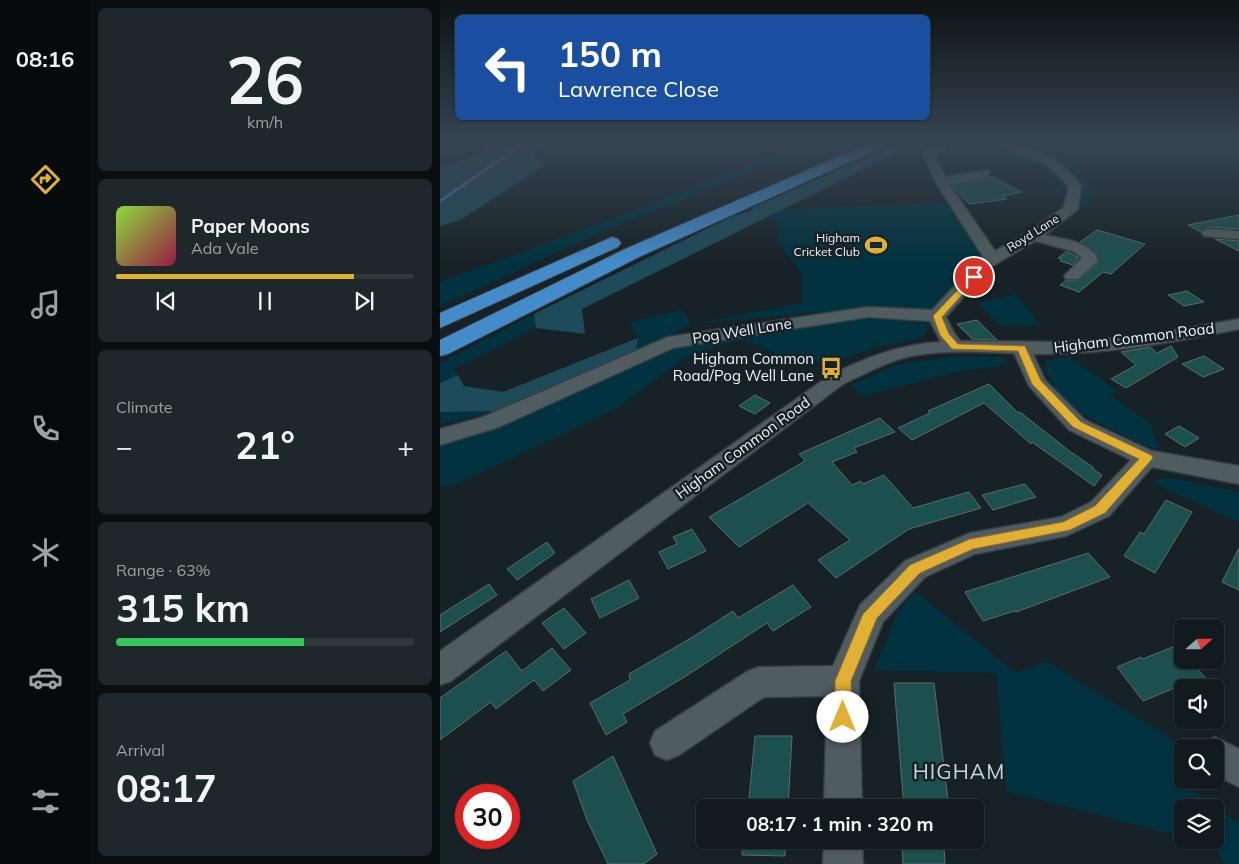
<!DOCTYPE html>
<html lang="en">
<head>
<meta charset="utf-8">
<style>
  :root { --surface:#111a1c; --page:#1e2729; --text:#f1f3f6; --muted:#9ca1a3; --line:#30383b; --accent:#e1af34 }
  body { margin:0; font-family:Mulish,sans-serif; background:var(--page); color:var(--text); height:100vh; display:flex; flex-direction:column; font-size:19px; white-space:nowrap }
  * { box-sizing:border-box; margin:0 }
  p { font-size:16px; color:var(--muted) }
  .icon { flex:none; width:28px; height:28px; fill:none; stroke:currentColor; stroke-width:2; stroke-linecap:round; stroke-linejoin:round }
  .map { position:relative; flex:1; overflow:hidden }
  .sheet { display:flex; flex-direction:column; gap:8px; padding:8px; background:#090e0f; width:350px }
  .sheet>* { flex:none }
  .hud { position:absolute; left:15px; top:15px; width:475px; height:105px; border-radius:8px; box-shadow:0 1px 4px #0004,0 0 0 1px var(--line); background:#1a4fa0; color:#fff; overflow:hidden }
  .needle { width:32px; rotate:69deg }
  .fabs { position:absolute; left:734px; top:619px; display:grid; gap:10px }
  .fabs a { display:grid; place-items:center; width:50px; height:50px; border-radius:8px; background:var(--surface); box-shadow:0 1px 4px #0004,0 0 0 1px var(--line); font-size:25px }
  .speed { position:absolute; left:15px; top:784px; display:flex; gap:10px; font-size:25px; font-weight:700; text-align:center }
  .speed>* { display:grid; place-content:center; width:65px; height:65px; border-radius:50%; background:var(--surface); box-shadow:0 1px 4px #0004,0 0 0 1px var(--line); line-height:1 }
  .speed .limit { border:8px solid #d22; background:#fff; color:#111 }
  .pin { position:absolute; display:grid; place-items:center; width:42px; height:42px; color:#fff; margin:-21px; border:2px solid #fff; border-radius:50%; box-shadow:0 1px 5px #0007 }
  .me { position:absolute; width:55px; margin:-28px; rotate:0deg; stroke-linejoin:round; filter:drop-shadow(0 0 4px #0008) }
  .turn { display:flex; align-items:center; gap:18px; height:105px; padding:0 20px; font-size:22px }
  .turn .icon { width:65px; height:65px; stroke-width:2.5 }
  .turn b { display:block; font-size:35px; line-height:42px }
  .big { font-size:38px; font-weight:700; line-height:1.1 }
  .sheet .tile { flex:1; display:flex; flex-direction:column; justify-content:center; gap:8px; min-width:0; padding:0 18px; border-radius:8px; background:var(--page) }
  .sheet .dial { align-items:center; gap:0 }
  .dial b { font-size:65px; line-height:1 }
  .song { display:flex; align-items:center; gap:15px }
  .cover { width:60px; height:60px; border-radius:8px; background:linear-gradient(135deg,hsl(90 70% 55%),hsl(340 70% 35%)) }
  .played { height:5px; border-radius:2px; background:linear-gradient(90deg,var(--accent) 80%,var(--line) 80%) }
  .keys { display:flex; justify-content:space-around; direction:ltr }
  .heat { display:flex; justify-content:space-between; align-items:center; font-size:28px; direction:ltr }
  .charge { height:8px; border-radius:4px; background:linear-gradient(90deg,#34c759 63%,var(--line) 0) }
  .trip { position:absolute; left:256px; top:799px; width:288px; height:50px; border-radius:8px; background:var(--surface); box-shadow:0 1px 4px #0004,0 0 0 1px var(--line); font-weight:700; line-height:50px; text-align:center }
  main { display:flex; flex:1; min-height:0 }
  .menu { display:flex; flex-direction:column; width:90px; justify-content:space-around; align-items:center; background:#070a0b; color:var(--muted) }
  .menu .icon { width:35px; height:35px }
  .menu .current { color:var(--accent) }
  .menu b { font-size:22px; color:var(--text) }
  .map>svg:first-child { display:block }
  .green { fill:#00323f }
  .forest { fill:#1d4b59 }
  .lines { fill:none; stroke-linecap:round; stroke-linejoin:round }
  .stream { stroke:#5f6ba4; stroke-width:3 }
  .building { fill:#1c504f; stroke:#5d6b6b }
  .minor-casing { stroke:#363e42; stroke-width:3 }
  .highway-casing { stroke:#363e42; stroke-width:2 }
  .minor { fill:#4f5c60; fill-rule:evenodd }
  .highway { fill:#438cc9; fill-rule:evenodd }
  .route { fill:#e1af34; stroke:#927222 }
  .labels { text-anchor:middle; stroke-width:5; stroke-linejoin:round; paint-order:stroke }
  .far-street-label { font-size:12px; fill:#edf4f6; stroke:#172226 }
  .far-poi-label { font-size:12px; fill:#edf4f6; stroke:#172226; text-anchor:end }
  .street-label { font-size:15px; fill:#edf4f6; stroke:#172226 }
  .poi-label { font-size:15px; fill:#edf4f6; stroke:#172226; text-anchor:end }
  .near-quarter-label { font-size:21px; letter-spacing:1px; fill:#c9d7dc; stroke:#172226 }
</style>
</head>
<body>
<main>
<nav class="menu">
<b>08:16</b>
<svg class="icon current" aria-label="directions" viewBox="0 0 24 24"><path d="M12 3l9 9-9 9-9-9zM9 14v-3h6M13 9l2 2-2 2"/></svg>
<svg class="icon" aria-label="music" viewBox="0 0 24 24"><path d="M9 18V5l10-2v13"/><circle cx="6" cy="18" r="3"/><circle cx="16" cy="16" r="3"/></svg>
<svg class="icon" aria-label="phone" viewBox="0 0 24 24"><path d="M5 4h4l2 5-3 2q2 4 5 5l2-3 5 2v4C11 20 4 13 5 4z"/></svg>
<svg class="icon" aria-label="climate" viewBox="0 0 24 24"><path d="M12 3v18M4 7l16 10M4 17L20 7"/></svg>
<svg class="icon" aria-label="car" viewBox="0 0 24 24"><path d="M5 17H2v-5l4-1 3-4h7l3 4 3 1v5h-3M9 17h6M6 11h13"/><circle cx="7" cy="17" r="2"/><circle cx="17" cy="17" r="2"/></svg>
<svg class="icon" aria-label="filters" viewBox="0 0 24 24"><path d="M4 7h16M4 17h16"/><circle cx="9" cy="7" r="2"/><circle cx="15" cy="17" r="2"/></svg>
</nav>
<section class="sheet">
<div class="tile dial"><b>26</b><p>km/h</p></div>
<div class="tile">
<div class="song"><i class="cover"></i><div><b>Paper Moons</b><p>Ada Vale</p></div></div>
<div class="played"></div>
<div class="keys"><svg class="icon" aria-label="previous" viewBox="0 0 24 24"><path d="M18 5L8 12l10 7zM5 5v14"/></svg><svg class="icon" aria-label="pause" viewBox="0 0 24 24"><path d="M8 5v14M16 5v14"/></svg><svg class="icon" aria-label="next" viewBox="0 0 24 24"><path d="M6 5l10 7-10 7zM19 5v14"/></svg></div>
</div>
<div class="tile"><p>Climate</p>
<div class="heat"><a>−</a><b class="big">21°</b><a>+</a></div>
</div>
<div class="tile"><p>Range · 63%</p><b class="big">315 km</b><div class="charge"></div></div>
<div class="tile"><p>Arrival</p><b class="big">08:17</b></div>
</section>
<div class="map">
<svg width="799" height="864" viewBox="0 0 799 864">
  <rect width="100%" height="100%" fill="#172226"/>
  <!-- green -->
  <path class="green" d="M 360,143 L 384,143 L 162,232 L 0,306 L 0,282 L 188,213 Z
    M 522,143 C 581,143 625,135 654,198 L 643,208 L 600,166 Z
    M 509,203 L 543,257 L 490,312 L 427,308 L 252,324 L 196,352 L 198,338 L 190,322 L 241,310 L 252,324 L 362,303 L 363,275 L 337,239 L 342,226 L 329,217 L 343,209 Z
    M 576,294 L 601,326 L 559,325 L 538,303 Z
    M 94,314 L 96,328 L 13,369 L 18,375 L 0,383 L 0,363 Z
    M 429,318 L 491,324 L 481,338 L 437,347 L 390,364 L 334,353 L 303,339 L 244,358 L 178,408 L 15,485 L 0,486 L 0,442 L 231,346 Z
    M 546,356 L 561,357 L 570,364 L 512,373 L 423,396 L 411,385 L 456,365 L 502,358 Z
    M 628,356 L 678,391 L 670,395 L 711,424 L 719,451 C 693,440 642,419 623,398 C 615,390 610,378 604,368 L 606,361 Z
    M 59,411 L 0,424 L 0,412 Z
    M 730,478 L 799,492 L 799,522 L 713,483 L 716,479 Z
    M 475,591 L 576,673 L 606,661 L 745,747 L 742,748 L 742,773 L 739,782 L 799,823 L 799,864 L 784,864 L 775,846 L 753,840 L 775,840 L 775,808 L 742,808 L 742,837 L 566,791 L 556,673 L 434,670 L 458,612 Z"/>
  <!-- forest -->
  <path class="forest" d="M 51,143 L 105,143 L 93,155 L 105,165 L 20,220 L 0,226 L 0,169 L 5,165 L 33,157 Z
    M 459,143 L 477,143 L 142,309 L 145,334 L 96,328 L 94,314 L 293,216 L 313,210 L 312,208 Z
    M 198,338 L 196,352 L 59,411 L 0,412 L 0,383 L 18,375 L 24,386 L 63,392 Z"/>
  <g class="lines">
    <!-- stream -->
    <path class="stream" d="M 0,201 L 84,143"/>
  </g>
  <!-- building -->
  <path class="building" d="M 548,177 L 553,177 L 582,192 L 563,196 L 567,199 L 529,204 L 512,186 L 537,182 Z
    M 799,215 L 799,229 L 769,227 L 761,232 L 748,225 Z
    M 657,230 L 705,244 L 671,274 L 663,272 L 639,292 L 620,285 L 625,281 L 639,280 L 659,262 L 656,253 L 640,242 Z
    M 775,239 L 799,241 L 799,251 Z
    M 627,251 L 639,258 L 633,265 L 620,261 L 622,259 L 618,258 Z
    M 747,291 L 764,302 L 744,306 L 728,295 Z
    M 537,320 L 557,340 L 532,339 L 517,324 Z
    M 731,346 L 738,357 L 686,388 L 671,379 L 696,365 L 681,352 L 710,347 L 717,353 Z
    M 764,356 L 784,369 L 763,377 L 742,364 Z
    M 549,384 L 578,413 L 580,412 L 628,450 L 654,468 L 653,469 L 662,475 L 654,486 L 592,442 L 591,444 L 544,403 L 472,440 L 458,428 L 490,413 L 488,411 Z
    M 315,395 L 330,403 L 315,414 L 299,406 Z
    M 440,418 L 455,432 L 414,448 L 417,452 L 392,462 L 412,485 L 421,481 L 423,484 L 444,475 L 473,508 L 529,492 L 541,508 L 469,529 L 396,578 L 378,560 L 410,540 L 368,503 L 299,547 L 269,517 L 365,461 L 359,454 Z
    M 739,426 L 759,438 L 745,447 L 725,434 Z
    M 585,484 L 596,497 L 553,510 L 542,495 Z
    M 726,500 L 752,512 L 715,573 L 684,556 L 700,532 L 704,534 Z
    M 252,529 L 266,551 L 228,569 L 219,552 L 237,544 L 233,537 Z
    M 107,542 L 115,553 L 77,580 L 67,569 Z
    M 799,548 L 799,590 L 782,582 Z
    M 648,553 L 670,577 L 576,612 L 574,611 L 543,621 L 525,592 Z
    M 189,580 L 199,598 L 160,618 L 151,599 Z
    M 49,584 L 57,595 L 0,632 L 0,615 Z
    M 353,585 L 371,607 L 333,631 L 327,623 L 246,676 L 183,714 L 187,722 L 166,735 L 150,703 L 190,680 L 189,674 L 251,638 L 293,611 L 298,618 Z
    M 124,608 L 146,633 L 124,649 L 102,623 Z
    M 737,645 L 742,652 L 742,660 L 750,660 L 767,680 L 750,688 L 742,688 L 741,692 L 737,687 L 703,701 L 677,667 L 701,657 L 703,659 Z
    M 112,648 L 131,670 L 103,691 L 94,680 L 56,709 L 51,702 L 0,740 L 0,698 L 66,651 L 82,671 Z
    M 454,683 L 494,683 L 509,808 L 464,808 Z
    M 315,736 L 352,736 L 348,808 L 308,808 Z
    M 173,756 L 217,854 L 204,864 L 168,864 L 147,820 L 133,781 Z
    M 303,840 L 346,840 L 345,856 L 302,855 Z
    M 462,846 L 504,847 L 505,864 L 463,864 Z"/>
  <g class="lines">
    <!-- minor casing -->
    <g class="minor-casing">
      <path id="minor" d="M 552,143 C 586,139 622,159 641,186 L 638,209 L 605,235 C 621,239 653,241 658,261 L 638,279 L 626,279 L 624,276 L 642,258 L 633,251 L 595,241 L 549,268 L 506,317 L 514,333 L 520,341 L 616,342 L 657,340 L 718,333 L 799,319 L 799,329 C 731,343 663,355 593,354 L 605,380 L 645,420 L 712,451 L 799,466 L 799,484 L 712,467 L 669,516 L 626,536 L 535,554 L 485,577 L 443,622 L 419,681 L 422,808 L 384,808 L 387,696 L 324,697 L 239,755 L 227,760 L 215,755 L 210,743 L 215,731 L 308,671 L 319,667 L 393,666 L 420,605 L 465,561 L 530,533 L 621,517 L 651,502 L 691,460 L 629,430 L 589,386 L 574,353 C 537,352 498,349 463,358 C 442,364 422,375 403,384 L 11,681 L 0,685 L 0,651 L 389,376 C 425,358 460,344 501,342 L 490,321 L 428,317 L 233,348 L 59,427 L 0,445 L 0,429 L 43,417 L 228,337 L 428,307 L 492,310 L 537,262 L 544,258 L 495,181 L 483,154 C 488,148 499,144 506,146 L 506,150 L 495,155 L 505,177 L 548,170 L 550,173 C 541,183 522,183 509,184 L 555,251 L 588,233 L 624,207 L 629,186 L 607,165 Z
        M 769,229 L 799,231 L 799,239 L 764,236 L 762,233 L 764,230 Z
        M 775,737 L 799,749 L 799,787 L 775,775 L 775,748 L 760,748 L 763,743 Z
        M 384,840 L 422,840 L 423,864 L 383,864 Z"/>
    </g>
    <!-- highway casing -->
    <g class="highway-casing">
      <path id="highway" d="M 430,143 L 447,143 L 445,146 L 199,257 L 8,354 L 0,356 L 0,340 L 185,249 Z
        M 172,237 L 178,239 L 181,243 L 178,247 L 0,328 L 0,313 Z"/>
    </g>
    <!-- minor -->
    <use href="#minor" class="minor"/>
    <!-- highway -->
    <use href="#highway" class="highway"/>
  </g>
  <!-- sky -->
  <linearGradient id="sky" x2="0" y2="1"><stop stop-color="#0d1315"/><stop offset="0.54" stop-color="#364452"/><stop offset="1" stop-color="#364452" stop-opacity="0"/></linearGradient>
  <rect width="799" height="264" fill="url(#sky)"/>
  <!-- route -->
  <path class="route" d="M 531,276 L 538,277 L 502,317 L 509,334 L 518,344 L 585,346 L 601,381 L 641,422 L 711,455 L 713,458 L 665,513 L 630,530 L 533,549 L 480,573 L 437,618 L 411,681 L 412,717 L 409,723 L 403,725 L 397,723 L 395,717 L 395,681 L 423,614 L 470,565 L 530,539 L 623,522 L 655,506 L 699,459 L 633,427 L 592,384 L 578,351 L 512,349 L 500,335 L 493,316 Z"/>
  <!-- icons -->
  <defs>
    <g id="stadium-bare" transform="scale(1.725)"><path d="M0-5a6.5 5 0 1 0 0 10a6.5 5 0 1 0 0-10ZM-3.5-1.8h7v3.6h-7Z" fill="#e1af34" stroke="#172226" stroke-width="2.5" paint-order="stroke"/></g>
    <g id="bus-bare" transform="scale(1.725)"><path d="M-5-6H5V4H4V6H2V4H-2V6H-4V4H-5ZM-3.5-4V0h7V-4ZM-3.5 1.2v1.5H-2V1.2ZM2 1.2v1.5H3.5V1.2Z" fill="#e1af34" stroke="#172226" stroke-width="2.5" paint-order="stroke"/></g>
  </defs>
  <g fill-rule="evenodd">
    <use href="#stadium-bare" x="436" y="245"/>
    <use href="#bus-bare" x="391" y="368"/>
  </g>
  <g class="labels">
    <!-- far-street labels -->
    <g class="far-street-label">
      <text transform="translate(593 233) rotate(-32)" y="4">Royd Lane</text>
    </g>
    <!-- far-poi labels -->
    <g class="far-poi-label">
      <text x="420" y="242">Higham<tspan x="420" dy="14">Cricket Club</tspan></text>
    </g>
    <!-- street labels -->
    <g class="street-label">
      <text transform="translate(302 331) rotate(-9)" y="5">Pog Well Lane</text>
      <text transform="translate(694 338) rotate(-7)" y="5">Higham Common Road</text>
      <text transform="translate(303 448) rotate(-36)" y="5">Higham Common Road</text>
    </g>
    <!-- poi labels -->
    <g class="poi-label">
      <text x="374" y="364">Higham Common<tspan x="374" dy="17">Road/Pog Well Lane</tspan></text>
    </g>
    <!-- near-quarter labels -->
    <g class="near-quarter-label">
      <text x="519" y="779">HIGHAM</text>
    </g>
  </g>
</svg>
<div class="fabs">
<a><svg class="needle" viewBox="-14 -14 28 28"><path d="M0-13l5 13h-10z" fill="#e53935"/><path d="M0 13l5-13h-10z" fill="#9ca1a3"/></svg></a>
<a><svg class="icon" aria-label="sound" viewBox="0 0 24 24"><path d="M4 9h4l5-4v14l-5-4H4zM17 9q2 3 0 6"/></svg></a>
<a><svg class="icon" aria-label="search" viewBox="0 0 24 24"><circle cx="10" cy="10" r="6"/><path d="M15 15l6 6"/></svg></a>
<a><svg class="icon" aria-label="layers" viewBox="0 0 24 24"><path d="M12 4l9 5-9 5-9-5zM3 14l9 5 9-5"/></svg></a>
</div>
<div class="speed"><div class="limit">30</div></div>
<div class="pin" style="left:534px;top:277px;background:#d93025"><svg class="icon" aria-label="arrive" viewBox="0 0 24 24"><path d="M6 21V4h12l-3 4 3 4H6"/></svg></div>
<svg class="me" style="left:403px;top:717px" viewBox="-20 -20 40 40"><circle r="19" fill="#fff"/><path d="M0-13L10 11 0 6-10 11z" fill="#e1af34"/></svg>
<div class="trip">08:17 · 1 min · 320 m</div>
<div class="hud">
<div class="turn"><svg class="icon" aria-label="left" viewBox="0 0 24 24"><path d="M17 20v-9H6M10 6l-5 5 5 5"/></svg><div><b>150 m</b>Lawrence Close</div></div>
</div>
</div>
</main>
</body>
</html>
